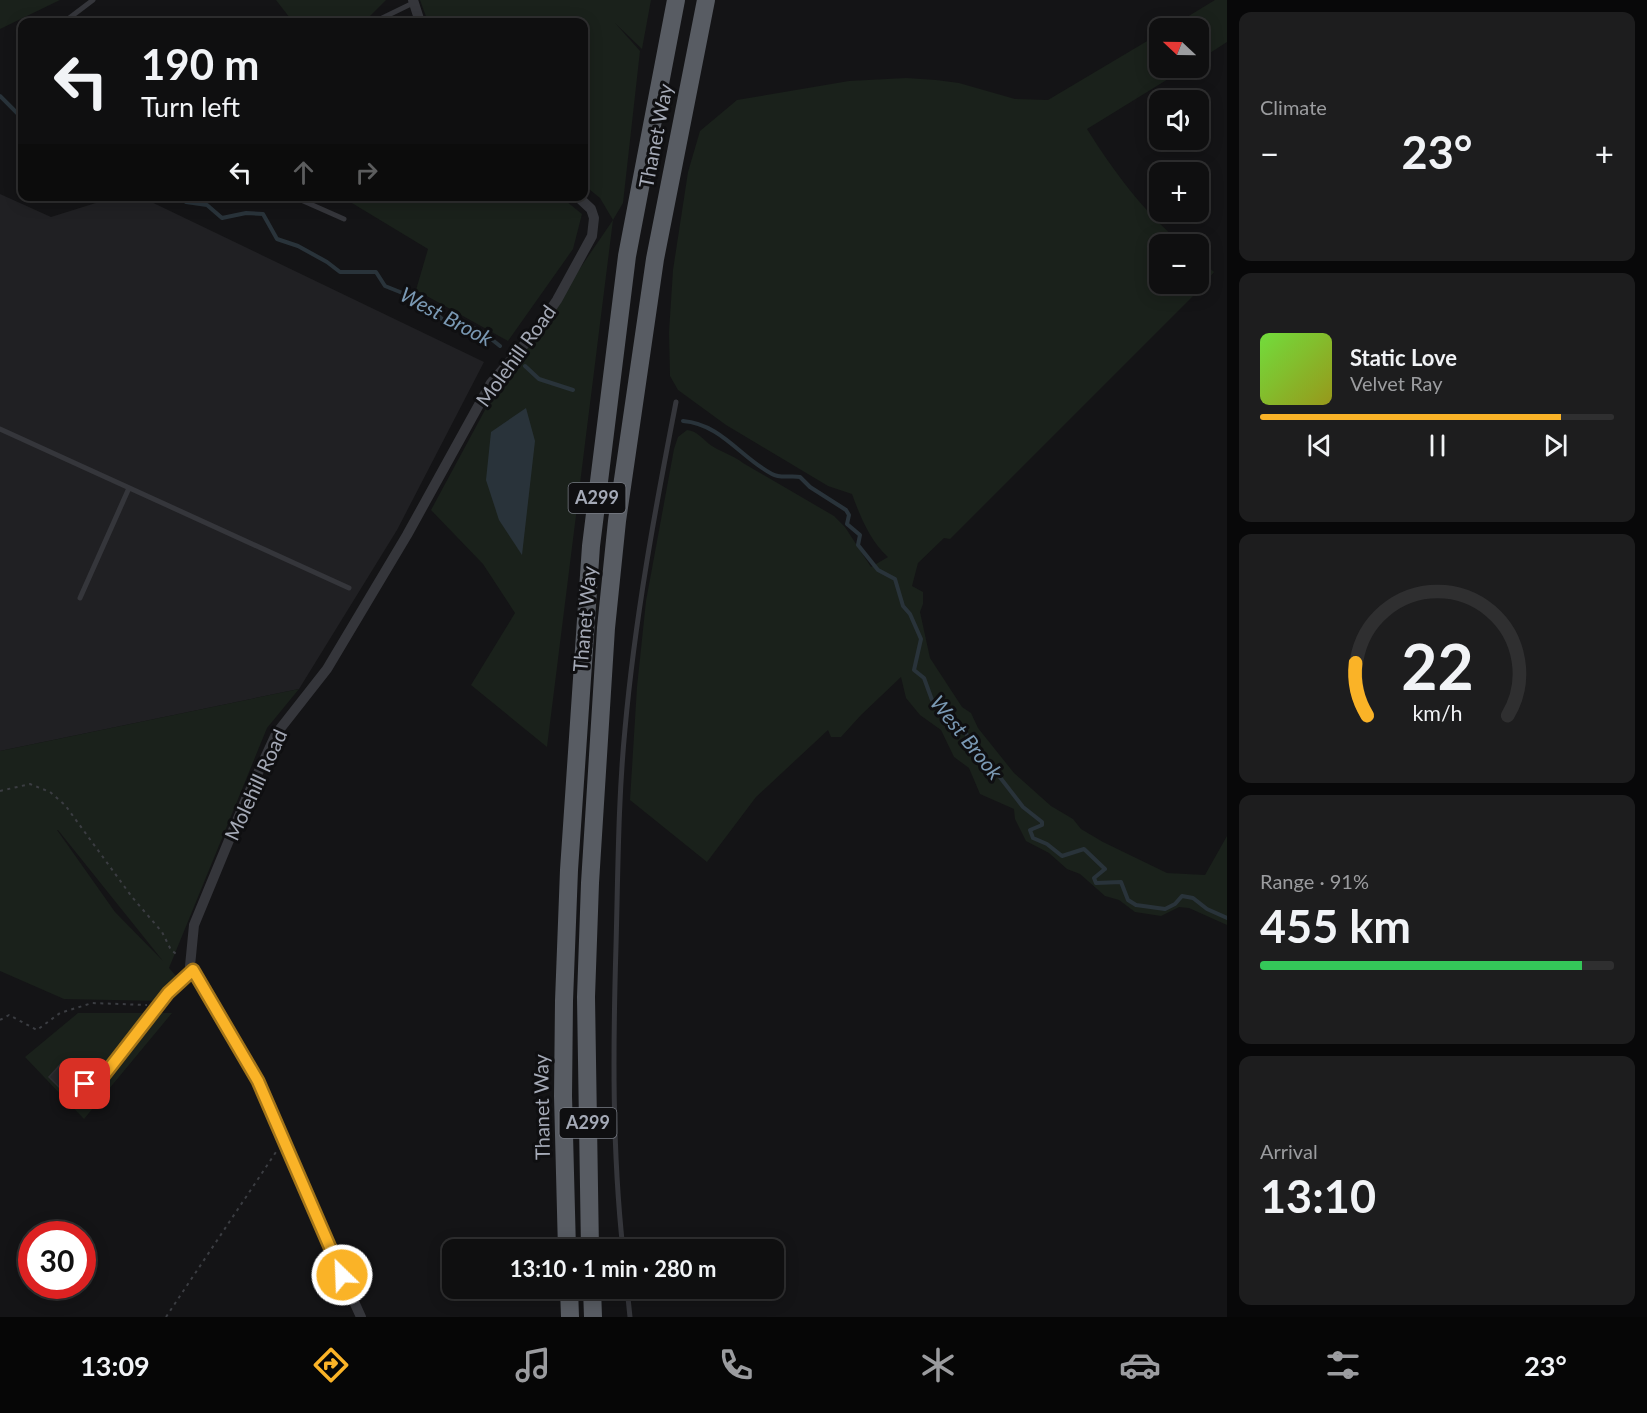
<!DOCTYPE html>
<html lang="en">
<head>
<meta charset="utf-8">
<style>
  :root { --surface:#0f0f10; --page:#1d1d1e; --text:#f1f3f6; --muted:#9b9c9f; --line:#2f2f30; --accent:#fab327 }
  body { margin:0; font-family:Lato,sans-serif; background:var(--page); color:var(--text); height:100vh; display:flex; flex-direction:column; font-size:22px; white-space:nowrap }
  * { box-sizing:border-box; margin:0 }
  p { font-size:20px; color:var(--muted) }
  .icon { flex:none; width:33px; height:33px; fill:none; stroke:currentColor; stroke-width:2; stroke-linecap:round; stroke-linejoin:round }
  .map { position:relative; flex:1; overflow:hidden }
  .drawer { display:flex; flex-direction:column; gap:12px; padding:12px; background:#080809; width:420px }
  .drawer>* { flex:none }
  .hud { position:absolute; left:18px; top:18px; width:570px; height:183px; border-radius:12px; box-shadow:0 3px 15px #0003,0 0 0 2px var(--line); background:#0f0f10; color:var(--text); overflow:hidden }
  .needle { width:39px; rotate:292deg }
  .buttons { position:absolute; left:1149px; top:18px; display:grid; gap:12px }
  .buttons a { display:grid; place-items:center; width:60px; height:60px; border-radius:12px; background:var(--surface); box-shadow:0 3px 15px #0003,0 0 0 2px var(--line); font-size:30px }
  .speed { position:absolute; left:18px; top:1221px; display:flex; gap:12px; font-size:30px; font-weight:700; text-align:center }
  .speed>* { display:grid; place-content:center; width:78px; height:78px; border-radius:50%; background:var(--surface); box-shadow:0 3px 15px #0003,0 0 0 2px var(--line); line-height:1 }
  .speed .limit { border:9px solid #d22; background:#fff; color:#111 }
  .pin { position:absolute; display:grid; place-items:center; width:51px; height:51px; color:#fff; margin:-26px; border-radius:12px; box-shadow:0 3px 9px #0006 }
  .me { position:absolute; width:66px; margin:-33px; rotate:336deg; stroke-linejoin:round; filter:drop-shadow(0 0 4px #0008) }
  .turn { display:flex; align-items:center; gap:21px; height:126px; padding:0 24px; font-size:27px }
  .turn .icon { width:78px; height:78px; stroke-width:2.5 }
  .turn b { display:block; font-size:42px; line-height:51px }
  .lanes { display:flex; align-items:center; height:57px; padding:0 24px; background:#0003; justify-content:center; gap:30px; direction:ltr }
  .lanes .off { opacity:.35 }
  .big { font-size:45px; font-weight:700; line-height:1.1 }
  .drawer .widget { flex:1; display:flex; flex-direction:column; justify-content:center; gap:9px; min-width:0; padding:0 21px; border-radius:12px; background:var(--page) }
  .drawer .dial { align-items:center; gap:0 }
  .dial svg { height:156px; overflow:visible; fill:none; stroke:var(--line); stroke-width:7; stroke-linecap:round; text-anchor:middle }
  .dial text { fill:var(--text); stroke:none }
  .song { display:flex; align-items:center; gap:18px }
  .cover { width:72px; height:72px; border-radius:9px; background:linear-gradient(135deg,hsl(100 70% 55%),hsl(60 70% 35%)) }
  .played { height:6px; border-radius:3px; background:linear-gradient(90deg,var(--accent) 85%,var(--line) 85%) }
  .keys { display:flex; justify-content:space-around; direction:ltr }
  .heat { display:flex; justify-content:space-between; align-items:center; font-size:33px; direction:ltr }
  .charge { height:9px; border-radius:4px; background:linear-gradient(90deg,#34c759 91%,var(--line) 0) }
  .trip { position:absolute; left:442px; top:1239px; width:342px; height:60px; border-radius:12px; background:var(--surface); box-shadow:0 3px 15px #0003,0 0 0 2px var(--line); font-weight:700; line-height:60px; text-align:center }
  .dock { display:flex; height:96px; justify-content:space-around; align-items:center; background:#060606; color:var(--muted) }
  .dock .icon { width:42px; height:42px }
  .dock .active { color:var(--accent) }
  .dock b { font-size:27px; color:var(--text) }
  main { display:flex; flex:1; min-height:0 }
  .map>svg:first-child { display:block }
  .built { fill:#202023 }
  .green { fill:#1a211b; fill-rule:evenodd }
  .water { fill:#29333a }
  .lines { fill:none; stroke-linecap:round; stroke-linejoin:round }
  .stream { stroke:#29333a; stroke-width:4 }
  .building { fill:#27272a; stroke:#2e2e32; stroke-width:1.5 }
  .path { stroke:#3b3d42; stroke-width:2; stroke-dasharray:3 4.5; stroke-linecap:butt }
  .service { stroke:#35363b; stroke-width:5 }
  .minor { stroke:#35363b; stroke-width:10 }
  .trunk { stroke:#585c63; stroke-width:18 }
  .route-casing { stroke:#a27419; stroke-width:15 }
  .route { stroke:#fab327; stroke-width:10 }
  .labels { text-anchor:middle; stroke-width:6; stroke-linejoin:round; paint-order:stroke }
  .shield { fill:#0f0f11; stroke:#787c85; stroke-width:1.5 }
  .shield-label { font-size:18px; font-weight:bold; fill:#a5aab7 }
  .street-label { font-size:20px; fill:#a5aab7; stroke:#0f0f11 }
  .water-label { font-size:21px; font-style:italic; fill:#7a99b4; stroke:#0f0f11 }
</style>
</head>
<body>
<main>
<div class="map">
<svg width="1227" height="1317" viewBox="0 0 1227 1317">
  <rect width="100%" height="100%" fill="#141416"/>
  <!-- built -->
  <path class="built" d="M 0,194 L 51,217 L 115,197 L 141,197 L 484,362 L 397,530 L 299,689 L 0,751 Z"/>
  <!-- green -->
  <path class="green" d="M 0,0 L 60,0 L 0,29 Z
    M 276,0 L 386,0 L 364,22 L 293,22 Z
    M 420,0 L 651,0 L 642,49 L 615,23 L 640,51 L 623,203 L 613,220 L 547,747 L 471,685 L 515,613 L 483,564 L 431,510 L 492,397 L 613,220 L 600,198 L 584,185 L 584,22 L 428,22 Z
    M 1215,0 L 1227,0 L 1227,42 L 1199,60 L 1198,28 L 1169,28 Z
    M 1159,34 L 1160,68 L 1186,68 L 1087,129 C 1114,172 1143,211 1182,244 L 1160,244 L 1160,284 L 1198,284 L 1199,259 L 1214,272 L 1198,291 L 950,539 L 944,538 L 918,563 L 912,586 L 923,592 L 923,604 L 920,612 L 930,658 L 962,707 L 971,713 L 978,728 L 1014,773 L 1051,806 L 1073,819 L 1081,829 L 1103,842 L 1167,873 L 1205,875 L 1227,836 L 1227,925 L 1189,908 L 1179,907 L 1161,916 L 1135,912 L 1119,900 L 1105,896 L 1080,874 L 1067,869 L 1049,853 L 1026,841 L 1015,819 L 1014,809 L 980,794 L 969,768 L 954,757 L 941,730 L 920,715 L 906,698 L 901,677 L 861,715 L 841,737 L 831,737 L 828,730 L 756,797 L 707,862 L 630,800 L 637,687 L 646,601 L 674,449 L 678,437 L 687,430 C 698,431 703,440 712,446 C 723,453 733,455 743,463 L 834,516 L 845,527 L 871,567 L 888,557 C 870,541 860,516 852,494 L 828,486 L 726,425 L 678,390 L 670,376 L 669,332 L 673,270 L 688,172 L 700,131 L 737,100 L 849,81 L 906,78 L 936,80 L 959,83 L 1015,99 L 1048,100 Z
    M 342,197 L 561,197 L 582,214 L 573,249 L 508,341 L 416,290 L 428,249 Z
    M 299,689 L 267,728 L 169,968 L 177,977 L 160,1001 L 64,999 L 0,971 L 0,751 ZM 57,830 L 58,830 L 163,961 L 115,912 Z
    M 78,1013 L 172,1013 L 84,1119 L 25,1057 ZM 60,1065 L 72,1077 L 68,1081 L 72,1084 L 64,1092 L 49,1077 Z"/>
  <!-- water -->
  <path class="water" d="M 526,408 L 535,441 L 522,555 L 499,520 L 486,480 L 491,432 Z"/>
  <g class="lines">
    <!-- stream -->
    <path class="stream" d="M 0,96 L 22,118
      M 179,196 L 186,202 L 207,205 L 222,218 L 246,213 L 263,214 L 277,239 L 298,246 L 327,262 L 340,272 L 376,272 L 385,286 L 425,302 L 444,321 L 480,330 L 500,346
      M 525,366 L 539,379 L 573,390
      M 683,421 C 721,424 741,458 772,474 C 781,479 791,475 800,477 L 810,487 L 846,510 L 849,515 L 847,524 L 860,535 L 858,545 L 878,570 L 895,579 L 903,606 L 910,614 L 921,639 L 914,670 L 924,678 L 932,700 L 945,705 L 951,723 L 966,733 L 974,750 L 985,758 L 1023,807 L 1042,822 L 1042,825 L 1030,830 L 1033,838 L 1047,844 L 1062,856 L 1084,849 L 1105,869 L 1094,878 L 1096,883 L 1121,882 L 1128,900 L 1136,905 L 1165,909 L 1175,904 L 1182,896 L 1193,898 L 1207,909 L 1227,918"/>
  </g>
  <!-- building -->
  <path class="building" d="M 60,1065 L 71,1078 L 68,1081 L 72,1084 L 64,1092 L 49,1077 Z"/>
  <g class="lines">
    <!-- path -->
    <path class="path" d="M 0,791 L 30,784 L 50,792 L 65,805 L 132,897 L 162,932 L 171,950 L 179,956
      M 0,1020 L 9,1015 L 37,1030 L 60,1013 L 92,1003 L 147,1005
      M 166,1317 L 276,1152"/>
    <!-- service -->
    <path class="service" d="M 64,22 L 93,0
      M 374,22 L 413,3
      M 292,196 L 344,219
      M 0,429 L 349,588
      M 80,598 L 129,488
      M 72,1072 L 85,1084 L 94,1086 L 98,1083 L 168,993 L 193,970
      M 623,1250 C 612,1149 613,1046 616,946 C 618,874 618,801 625,729 C 635,618 655,510 676,402
      M 627,1288 L 630,1317"/>
    <!-- minor -->
    <path class="minor" d="M 413,0 L 420,22
      M 361,1317 L 295,1171 L 258,1081 L 190,966 L 194,925 L 246,799 L 276,734 L 327,669 L 407,535 L 491,383 L 536,331 L 557,300 L 592,236 L 594,218 L 591,209 L 577,196"/>
    <!-- trunk -->
    <path class="trunk" d="M 567,1250 L 563,1096 L 564,1001 L 569,870 L 591,546 L 627,256 L 676,0
      M 590,1250 L 586,997 L 590,883 L 606,628 L 617,521 L 655,259 L 706,0
      M 569,1288 L 570,1317
      M 592,1288 L 593,1317"/>
  </g>
  <g class="lines">
    <!-- route casing -->
    <g class="route-casing">
      <path id="route" d="M 85,1084 L 94,1086 L 98,1083 L 168,993 L 193,970 L 258,1081 L 342,1275"/>
    </g>
    <!-- route -->
    <use href="#route" class="route"/>
  </g>
  <g class="labels">
    <!-- shield labels -->
    <g class="shield">
      <rect x="568.5" y="483" width="57" height="30" rx="4.5"/>
      <rect x="559.5" y="1108" width="57" height="30" rx="4.5"/>
    </g>
    <g class="shield-label">
      <text x="597" y="504">A299</text>
      <text x="588" y="1129">A299</text>
    </g>
    <!-- street labels -->
    <g class="street-label">
      <text transform="translate(656 136) rotate(-79)" y="7">Thanet Way</text>
      <text transform="translate(516 356) rotate(-54)" y="7">Molehill Road</text>
      <text transform="translate(585 619) rotate(-85)" y="7">Thanet Way</text>
      <text transform="translate(256 785) rotate(-65)" y="7">Molehill Road</text>
      <text transform="translate(542 1107) rotate(-91)" y="7">Thanet Way</text>
    </g>
    <!-- water labels -->
    <g class="water-label">
      <text transform="translate(446 317) rotate(28)" y="7">West Brook</text>
      <text transform="translate(966 738) rotate(51)" y="7">West Brook</text>
    </g>
  </g>
</svg>
<div class="buttons">
<a><svg class="needle" viewBox="-14 -14 28 28"><path d="M0-13l5 13h-10z" fill="#e53935"/><path d="M0 13l5-13h-10z" fill="#9b9c9f"/></svg></a>
<a><svg class="icon" aria-label="sound" viewBox="0 0 24 24"><path d="M4 9h4l5-4v14l-5-4H4zM17 9q2 3 0 6"/></svg></a>
<a>+</a>
<a>−</a>
</div>
<div class="speed"><div class="limit">30</div></div>
<div class="pin" style="left:85px;top:1084px;background:#d93025"><svg class="icon" aria-label="arrive" viewBox="0 0 24 24"><path d="M6 21V4h12l-3 4 3 4H6"/></svg></div>
<svg class="me" style="left:342px;top:1275px" viewBox="-20 -20 40 40"><circle r="17" fill="#fab327" stroke="#fff" stroke-width="3"/><path d="M0-11L8 9 0 5-8 9z" fill="#fff"/></svg>
<div class="trip">13:10 · 1 min · 280 m</div>
<div class="hud">
<div class="turn"><svg class="icon" aria-label="left" viewBox="0 0 24 24"><path d="M17 20v-9H6M10 6l-5 5 5 5"/></svg><div><b>190 m</b>Turn left</div></div>
<div class="lanes"><svg class="icon" aria-label="left" viewBox="0 0 24 24"><path d="M17 20v-9H6M10 6l-5 5 5 5"/></svg><svg class="icon off" aria-label="ahead" viewBox="0 0 24 24"><path d="M12 20V5M6 11l6-6 6 6"/></svg><svg class="icon off" aria-label="right" viewBox="0 0 24 24"><path d="M7 20v-9h11M14 6l5 5-5 5"/></svg></div>
</div>
</div>
<section class="drawer">
<div class="widget"><p>Climate</p>
<div class="heat"><a>−</a><b class="big">23°</b><a>+</a></div>
</div>
<div class="widget">
<div class="song"><i class="cover"></i><div><b>Static Love</b><p>Velvet Ray</p></div></div>
<div class="played"></div>
<div class="keys"><svg class="icon" aria-label="previous" viewBox="0 0 24 24"><path d="M18 5L8 12l10 7zM5 5v14"/></svg><svg class="icon" aria-label="pause" viewBox="0 0 24 24"><path d="M8 5v14M16 5v14"/></svg><svg class="icon" aria-label="next" viewBox="0 0 24 24"><path d="M6 5l10 7-10 7zM19 5v14"/></svg></div>
</div>
<div class="widget dial"><svg viewBox="0 0 100 80">
<path d="M14 69A42 42 0 1 1 86 69"/>
<path d="M14 69A42 42 0 0 1 8 42" stroke="#fab327"/>
<text x="50" y="56" font-size="32" font-weight="700">22</text>
<text x="50" y="72" font-size="11">km/h</text>
</svg></div>
<div class="widget"><p>Range · 91%</p><b class="big">455 km</b><div class="charge"></div></div>
<div class="widget"><p>Arrival</p><b class="big">13:10</b></div>
</section>
</main>
<nav class="dock">
<b>13:09</b>
<svg class="icon active" aria-label="directions" viewBox="0 0 24 24"><path d="M12 3l9 9-9 9-9-9zM9 14v-3h6M13 9l2 2-2 2"/></svg>
<svg class="icon" aria-label="music" viewBox="0 0 24 24"><path d="M9 18V5l10-2v13"/><circle cx="6" cy="18" r="3"/><circle cx="16" cy="16" r="3"/></svg>
<svg class="icon" aria-label="phone" viewBox="0 0 24 24"><path d="M5 4h4l2 5-3 2q2 4 5 5l2-3 5 2v4C11 20 4 13 5 4z"/></svg>
<svg class="icon" aria-label="climate" viewBox="0 0 24 24"><path d="M12 3v18M4 7l16 10M4 17L20 7"/></svg>
<svg class="icon" aria-label="car" viewBox="0 0 24 24"><path d="M5 17H2v-5l4-1 3-4h7l3 4 3 1v5h-3M9 17h6M6 11h13"/><circle cx="7" cy="17" r="2"/><circle cx="17" cy="17" r="2"/></svg>
<svg class="icon" aria-label="filters" viewBox="0 0 24 24"><path d="M4 7h16M4 17h16"/><circle cx="9" cy="7" r="2"/><circle cx="15" cy="17" r="2"/></svg>
<b>23°</b>
</nav>
</body>
</html>
